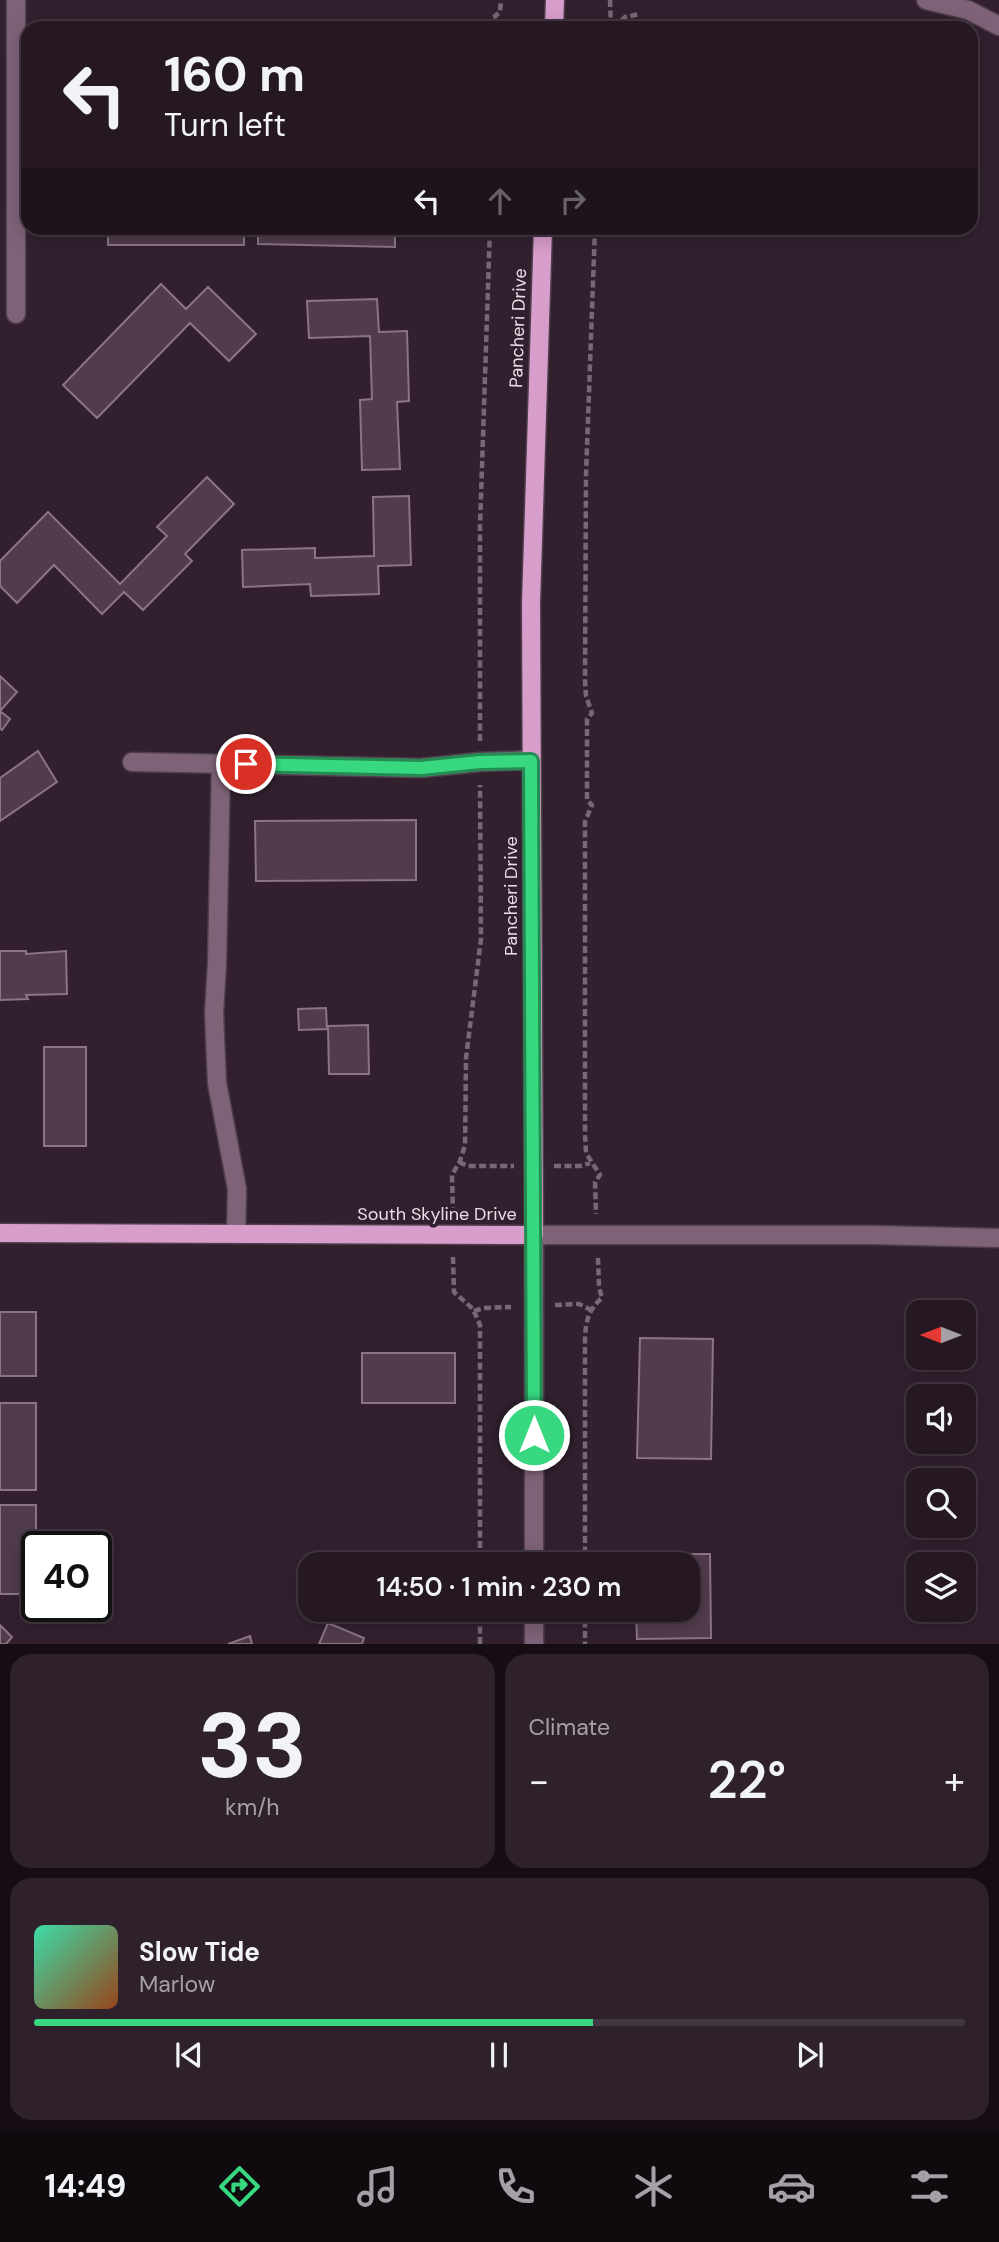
<!DOCTYPE html>
<html lang="en">
<head>
<meta charset="utf-8">
<style>
  :root { --surface:#261823; --page:#2e212b; --text:#f1f3f6; --muted:#a4a0a6; --line:#423741; --accent:#38d880 }
  body { margin:0; font-family:"DM Sans",sans-serif; background:var(--page); color:var(--text); height:100vh; display:flex; flex-direction:column; font-size:26px; white-space:nowrap }
  * { box-sizing:border-box; margin:0 }
  p { font-size:23px; color:var(--muted) }
  .icon { flex:none; width:38px; height:38px; fill:none; stroke:currentColor; stroke-width:2; stroke-linecap:round; stroke-linejoin:round }
  .map { position:relative; height:1644px; overflow:hidden }
  .details { display:flex; flex-direction:column; gap:10px; padding:10px; background:#150d13; flex:1 }
  .details>* { flex:none }
  .banner { position:absolute; left:21px; top:21px; width:957px; height:214px; border-radius:21px; box-shadow:0 4px 18px #0003,0 0 0 2px var(--line); background:#261823; color:var(--text); overflow:hidden }
  .needle { width:46px; rotate:270deg }
  .buttons { position:absolute; left:906px; top:1300px; display:grid; gap:14px }
  .buttons a { display:grid; place-items:center; width:70px; height:70px; border-radius:14px; background:var(--surface); box-shadow:0 4px 18px #0003,0 0 0 2px var(--line); font-size:35px }
  .speed { position:absolute; left:21px; top:1531px; display:flex; gap:14px; font-size:35px; font-weight:700; text-align:center }
  .speed>* { display:grid; place-content:center; width:91px; height:91px; border-radius:50%; background:var(--surface); box-shadow:0 4px 18px #0003,0 0 0 2px var(--line); line-height:1 }
  .speed .limit { border:4px solid #111; border-radius:10px; background:#fff; color:#111 }
  .pin { position:absolute; display:grid; place-items:center; width:60px; height:60px; color:#fff; margin:-30px; border:4px solid #fff; border-radius:50%; box-shadow:0 2px 7px #0007 }
  .me { position:absolute; width:77px; margin:-38px; rotate:0deg; stroke-linejoin:round; filter:drop-shadow(0 0 5px #0008) }
  .turn { display:flex; align-items:center; gap:24px; height:147px; padding:0 28px; font-size:32px }
  .turn .icon { width:91px; height:91px; stroke-width:2.5 }
  .turn b { display:block; font-size:49px; line-height:60px }
  .lanes { display:flex; align-items:center; height:66px; padding:0 28px; background:#0003; justify-content:center; gap:35px; direction:ltr }
  .lanes .off { opacity:.35 }
  .big { font-size:52px; font-weight:600; line-height:1.1 }
  .details .widget { flex:1; display:flex; flex-direction:column; justify-content:center; gap:10px; min-width:0; padding:0 24px; border-radius:21px; background:var(--page) }
  .details .dial { align-items:center; gap:0 }
  .dial b { font-size:91px; line-height:1 }
  .song { display:flex; align-items:center; gap:21px }
  .cover { width:84px; height:84px; border-radius:10px; background:linear-gradient(135deg,hsl(160 70% 55%),hsl(20 70% 35%)) }
  .played { height:7px; border-radius:4px; background:linear-gradient(90deg,var(--accent) 60%,var(--line) 60%) }
  .keys { display:flex; justify-content:space-around; direction:ltr }
  .heat { display:flex; justify-content:space-between; align-items:center; font-size:38px; direction:ltr }
  .details .tiles { flex:1; display:grid; gap:10px; grid-template-columns:1fr 1fr }
  .widget:last-child { grid-column:span 2 }
  .trip { position:absolute; left:298px; top:1552px; width:402px; height:70px; border-radius:21px; background:var(--surface); box-shadow:0 4px 18px #0003,0 0 0 2px var(--line); font-weight:600; line-height:70px; text-align:center }
  .tabs { display:flex; height:112px; justify-content:space-around; align-items:center; background:#0f0a0e; color:var(--muted) }
  .tabs .icon { width:49px; height:49px }
  .tabs .current { color:var(--accent) }
  .tabs b { font-size:32px; color:var(--text) }
  .map>svg:first-child { display:block }
  .building { fill:#513c4c; stroke:#8a7485; stroke-width:2 }
  .lines { fill:none; stroke-linecap:round; stroke-linejoin:round }
  .minor-casing { stroke:#4f3e4c; stroke-width:21 }
  .major-casing { stroke:#4f3e4c; stroke-width:21 }
  .path { stroke:#786875; stroke-width:4.5; stroke-dasharray:7 3.5; stroke-linecap:butt }
  .minor { stroke:#7e6278; stroke-width:18 }
  .major { stroke:#d79dcb; stroke-width:18 }
  .route-casing { stroke:#248c53; stroke-width:18 }
  .route { stroke:#38d880; stroke-width:12 }
  .labels { text-anchor:middle; stroke-width:7; stroke-linejoin:round; paint-order:stroke }
  .street-label { font-size:18px; fill:#e9dde6; stroke:#32202f }
</style>
</head>
<body>
<div class="map">
<svg width="999" height="1644" viewBox="0 0 999 1644">
  <rect width="100%" height="100%" fill="#32202f"/>
  <!-- building -->
  <path class="building" d="M 108,228 L 244,228 L 244,245 L 108,245 Z
    M 258,228 L 395,228 L 395,247 L 258,244 Z
    M 161,284 L 186,309 L 208,287 L 256,334 L 229,361 L 190,323 L 97,418 L 63,385 Z
    M 377,299 L 379,332 L 407,331 L 409,401 L 397,402 L 400,469 L 362,470 L 360,400 L 372,399 L 370,336 L 309,338 L 307,301 Z
    M 207,477 L 234,504 L 185,554 L 192,561 L 143,610 L 124,592 L 102,614 L 54,565 L 17,603 L 0,586 L 0,561 L 48,512 L 120,584 L 167,536 L 157,527 Z
    M 409,496 L 411,565 L 378,566 L 379,594 L 311,596 L 310,584 L 243,587 L 242,550 L 315,548 L 315,558 L 374,556 L 373,497 Z
    M 0,676 L 17,692 L 0,711 L 10,719 L 2,730 L 0,729 Z
    M 38,751 L 57,782 L 0,821 L 0,778 Z
    M 416,820 L 416,880 L 256,881 L 255,821 Z
    M 0,951 L 26,951 L 26,954 L 66,951 L 67,994 L 26,995 L 28,999 L 0,1000 Z
    M 326,1008 L 327,1029 L 299,1030 L 298,1009 Z
    M 368,1025 L 369,1074 L 329,1074 L 328,1026 Z
    M 44,1047 L 86,1047 L 86,1146 L 44,1146 Z
    M 0,1312 L 36,1312 L 36,1376 L 0,1376 Z
    M 640,1338 L 713,1339 L 711,1459 L 637,1458 Z
    M 362,1353 L 455,1353 L 455,1403 L 362,1403 Z
    M 0,1403 L 36,1403 L 36,1490 L 0,1490 Z
    M 0,1505 L 36,1505 L 36,1594 L 0,1594 Z
    M 636,1554 L 710,1554 L 711,1638 L 637,1639 L 636,1610 L 688,1610 L 688,1564 L 636,1564 Z
    M 328,1623 L 364,1638 L 362,1644 L 319,1644 Z
    M 0,1625 L 12,1637 L 6,1644 L 0,1644 Z
    M 250,1636 L 252,1644 L 228,1644 Z"/>
  <g class="lines">
    <!-- minor casing -->
    <g class="minor-casing">
      <path id="minor" d="M 926,0 L 968,10 L 999,26
        M 16,314 L 16,0
        M 132,762 L 421,768 L 480,762 L 531,760
        M 221,763 L 217,964 L 214,1013 L 217,1083 L 237,1189 L 236,1234
        M 534,1564 L 534,1235 L 874,1235 L 999,1238
        M 534,1610 L 534,1644"/>
    </g>
    <!-- major casing -->
    <g class="major-casing">
      <path id="major" d="M 554,28 L 555,0
        M 0,1233 L 534,1235 L 531,603 L 543,228"/>
    </g>
    <!-- path -->
    <path class="path" d="M 610,0 L 611,28
      M 500,28 L 495,16 L 500,12 L 501,0
      M 614,28 L 625,17 L 640,14
      M 595,228 L 586,475 L 585,680 L 586,696 L 592,713 L 587,719 L 587,800 L 592,805 L 585,822 L 585,1135 L 586,1153 L 600,1175 L 595,1182 L 596,1214
      M 480,741 L 480,526 L 490,228
      M 459,1162 L 468,1166 L 514,1166
      M 554,1166 L 580,1166 L 590,1163
      M 453,1214 L 452,1175 L 460,1161 L 465,1145 L 466,1058 L 481,939 L 480,785
      M 453,1257 L 454,1292 L 473,1309 L 480,1325 L 480,1564
      M 555,1305 L 579,1304 L 591,1310
      M 474,1311 L 484,1308 L 511,1307
      M 585,1564 L 585,1337 C 586,1320 589,1309 602,1298 L 599,1287 L 598,1258
      M 585,1610 L 585,1644
      M 480,1644 L 480,1610"/>
    <!-- minor -->
    <use href="#minor" class="minor"/>
    <!-- major -->
    <use href="#major" class="major"/>
  </g>
  <g class="lines">
    <!-- route casing -->
    <g class="route-casing">
      <path id="route" d="M 246,764 L 421,768 L 480,762 L 531,761 L 534,1435"/>
    </g>
    <!-- route -->
    <use href="#route" class="route"/>
  </g>
  <g class="labels">
    <!-- street labels -->
    <g class="street-label">
      <text transform="translate(518 328) rotate(-88)" y="6">Pancheri Drive</text>
      <text transform="translate(511 896) rotate(-90)" y="6">Pancheri Drive</text>
      <text x="437" y="1220">South Skyline Drive</text>
    </g>
  </g>
</svg>
<div class="buttons">
<a><svg class="needle" viewBox="-14 -14 28 28"><path d="M0-13l5 13h-10z" fill="#e53935"/><path d="M0 13l5-13h-10z" fill="#a4a0a6"/></svg></a>
<a><svg class="icon" aria-label="sound" viewBox="0 0 24 24"><path d="M4 9h4l5-4v14l-5-4H4zM17 9q2 3 0 6"/></svg></a>
<a><svg class="icon" aria-label="search" viewBox="0 0 24 24"><circle cx="10" cy="10" r="6"/><path d="M15 15l6 6"/></svg></a>
<a><svg class="icon" aria-label="layers" viewBox="0 0 24 24"><path d="M12 4l9 5-9 5-9-5zM3 14l9 5 9-5"/></svg></a>
</div>
<div class="speed"><div class="limit">40</div></div>
<div class="pin" style="left:246px;top:764px;background:#d93025"><svg class="icon" aria-label="arrive" viewBox="0 0 24 24"><path d="M6 21V4h12l-3 4 3 4H6"/></svg></div>
<svg class="me" style="left:534px;top:1435px" viewBox="-20 -20 40 40"><circle r="17" fill="#38d880" stroke="#fff" stroke-width="3"/><path d="M0-11L8 9 0 5-8 9z" fill="#fff"/></svg>
<div class="trip">14:50 · 1 min · 230 m</div>
<div class="banner">
<div class="turn"><svg class="icon" aria-label="left" viewBox="0 0 24 24"><path d="M17 20v-9H6M10 6l-5 5 5 5"/></svg><div><b>160 m</b>Turn left</div></div>
<div class="lanes"><svg class="icon" aria-label="left" viewBox="0 0 24 24"><path d="M17 20v-9H6M10 6l-5 5 5 5"/></svg><svg class="icon off" aria-label="ahead" viewBox="0 0 24 24"><path d="M12 20V5M6 11l6-6 6 6"/></svg><svg class="icon off" aria-label="right" viewBox="0 0 24 24"><path d="M7 20v-9h11M14 6l5 5-5 5"/></svg></div>
</div>
</div>
<section class="details">
<div class="tiles">
<div class="widget dial"><b>33</b><p>km/h</p></div>
<div class="widget"><p>Climate</p>
<div class="heat"><a>−</a><b class="big">22°</b><a>+</a></div>
</div>
<div class="widget">
<div class="song"><i class="cover"></i><div><b>Slow Tide</b><p>Marlow</p></div></div>
<div class="played"></div>
<div class="keys"><svg class="icon" aria-label="previous" viewBox="0 0 24 24"><path d="M18 5L8 12l10 7zM5 5v14"/></svg><svg class="icon" aria-label="pause" viewBox="0 0 24 24"><path d="M8 5v14M16 5v14"/></svg><svg class="icon" aria-label="next" viewBox="0 0 24 24"><path d="M6 5l10 7-10 7zM19 5v14"/></svg></div>
</div>
</div>
</section>
<nav class="tabs">
<b>14:49</b>
<svg class="icon current" aria-label="directions" viewBox="0 0 24 24"><path d="M12 3l9 9-9 9-9-9zM9 14v-3h6M13 9l2 2-2 2"/></svg>
<svg class="icon" aria-label="music" viewBox="0 0 24 24"><path d="M9 18V5l10-2v13"/><circle cx="6" cy="18" r="3"/><circle cx="16" cy="16" r="3"/></svg>
<svg class="icon" aria-label="phone" viewBox="0 0 24 24"><path d="M5 4h4l2 5-3 2q2 4 5 5l2-3 5 2v4C11 20 4 13 5 4z"/></svg>
<svg class="icon" aria-label="climate" viewBox="0 0 24 24"><path d="M12 3v18M4 7l16 10M4 17L20 7"/></svg>
<svg class="icon" aria-label="car" viewBox="0 0 24 24"><path d="M5 17H2v-5l4-1 3-4h7l3 4 3 1v5h-3M9 17h6M6 11h13"/><circle cx="7" cy="17" r="2"/><circle cx="17" cy="17" r="2"/></svg>
<svg class="icon" aria-label="filters" viewBox="0 0 24 24"><path d="M4 7h16M4 17h16"/><circle cx="9" cy="7" r="2"/><circle cx="15" cy="17" r="2"/></svg>
</nav>
</body>
</html>
